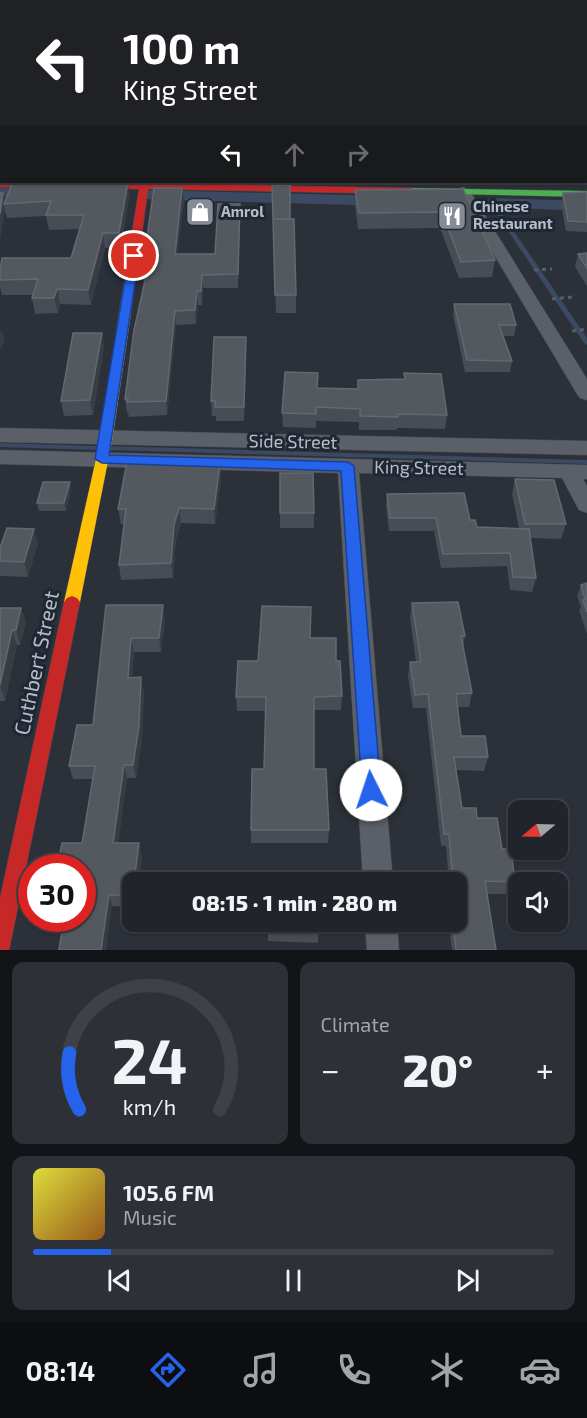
<!DOCTYPE html>
<html lang="en">
<head>
<meta charset="utf-8">
<style>
  :root { --surface:#21242a; --page:#2d3036; --text:#f1f3f6; --muted:#a2a4a8; --line:#3e4147; --accent:#2563eb }
  body { margin:0; font-family:"Exo 2",sans-serif; background:var(--page); color:var(--text); height:100vh; display:flex; flex-direction:column; font-size:22px; white-space:nowrap }
  * { box-sizing:border-box; margin:0 }
  p { font-size:20px; color:var(--muted) }
  .icon { flex:none; width:33px; height:33px; fill:none; stroke:currentColor; stroke-width:2; stroke-linecap:round; stroke-linejoin:round }
  .map { position:relative; height:950px; overflow:hidden }
  .sheet { display:flex; flex-direction:column; gap:12px; padding:12px; background:#121417; flex:1 }
  .sheet>* { flex:none }
  .hud { position:absolute; left:0px; top:0px; width:588px; height:183px; box-shadow:0 2px 4px #0004,0 0 0 2px var(--line); background:#202124; color:#fff; overflow:hidden }
  .needle { width:39px; rotate:251deg }
  .controls { position:absolute; left:508px; top:800px; display:grid; gap:12px }
  .controls a { display:grid; place-items:center; width:60px; height:60px; border-radius:12px; background:var(--surface); box-shadow:0 2px 4px #0004,0 0 0 2px var(--line); font-size:30px }
  .speed { position:absolute; left:18px; top:854px; display:flex; gap:12px; font-size:30px; font-weight:700; text-align:center }
  .speed>* { display:grid; place-content:center; width:78px; height:78px; border-radius:50%; background:var(--surface); box-shadow:0 2px 4px #0004,0 0 0 2px var(--line); line-height:1 }
  .speed .limit { border:9px solid #d22; background:#fff; color:#111 }
  .pin { position:absolute; display:grid; place-items:center; width:51px; height:51px; color:#fff; margin:-26px; border:3px solid #fff; border-radius:50%; box-shadow:0 2px 6px #0007 }
  .me { position:absolute; width:66px; margin:-33px; rotate:356deg; stroke-linejoin:round; filter:drop-shadow(0 0 4px #0008) }
  .turn { display:flex; align-items:center; gap:21px; height:126px; padding:0 24px; font-size:27px }
  .turn .icon { width:78px; height:78px; stroke-width:2.5 }
  .turn b { display:block; font-size:42px; line-height:51px }
  .lanes { display:flex; align-items:center; height:57px; padding:0 24px; background:#0003; justify-content:center; gap:30px; direction:ltr }
  .lanes .off { opacity:.35 }
  .big { font-size:45px; font-weight:800; line-height:1.1 }
  .sheet .card { flex:1; display:flex; flex-direction:column; justify-content:center; gap:9px; min-width:0; padding:0 21px; border-radius:12px; background:var(--page) }
  .sheet .dial { align-items:center; gap:0 }
  .dial svg { height:156px; overflow:visible; fill:none; stroke:var(--line); stroke-width:7; stroke-linecap:round; text-anchor:middle }
  .dial text { fill:var(--text); stroke:none }
  .song { display:flex; align-items:center; gap:18px }
  .cover { width:72px; height:72px; border-radius:9px; background:linear-gradient(135deg,hsl(60 70% 55%),hsl(30 70% 35%)) }
  .played { height:6px; border-radius:3px; background:linear-gradient(90deg,var(--accent) 15%,var(--line) 15%) }
  .keys { display:flex; justify-content:space-around; direction:ltr }
  .heat { display:flex; justify-content:space-between; align-items:center; font-size:33px; direction:ltr }
  .sheet .tiles { flex:1; display:grid; gap:12px; grid-template-columns:1fr 1fr }
  .card:last-child { grid-column:span 2 }
  .trip { position:absolute; left:122px; top:872px; width:345px; height:60px; border-radius:12px; background:var(--surface); box-shadow:0 2px 4px #0004,0 0 0 2px var(--line); font-weight:800; line-height:60px; text-align:center }
  .dock { display:flex; height:96px; justify-content:space-around; align-items:center; background:#0d0e11; color:var(--muted) }
  .dock .icon { width:42px; height:42px }
  .dock .on { color:var(--accent) }
  .dock b { font-size:27px; color:var(--text) }
  .map>svg:first-child { display:block }
  .lines { fill:none; stroke-linecap:round; stroke-linejoin:round }
  .stream { fill:#3b4962; fill-rule:evenodd }
  .canal { fill:#3b4962; fill-rule:evenodd }
  .street-casing { stroke:#484b51; stroke-width:1 }
  .fast-casing { stroke:#474b52; stroke-width:1 }
  .slow-casing { stroke:#474b52; stroke-width:1 }
  .jam-casing { stroke:#474b52; stroke-width:1 }
  .path { stroke:#595e63; stroke-width:3; stroke-dasharray:4 4; stroke-linecap:butt }
  .street { fill:#5b5f67; fill-rule:evenodd }
  .fast { fill:#4caf50; fill-rule:evenodd }
  .slow { fill:#ffc107; fill-rule:evenodd }
  .jam { fill:#c62828; fill-rule:evenodd }
  .wall { fill:#484c54 }
  .shaded-wall { fill:#383c43 }
  .building { fill:#545960; stroke:#636871; stroke-width:1.5 }
  .route { fill:#2563eb; stroke:#184099; stroke-width:1.5 }
  .labels { text-anchor:middle; stroke-width:6; stroke-linejoin:round; paint-order:stroke }
  .far-poi-label { font-size:15px; font-weight:bold; fill:#b6bdc9; stroke:#1f2733; text-anchor:start }
  .street-label { font-size:18px; fill:#b6bdc9; stroke:#1f2733 }
  .near-street-label { font-size:21px; fill:#b6bdc9; stroke:#1f2733 }
</style>
</head>
<body>
<div class="map">
<svg width="587" height="950" viewBox="0 0 587 950">
  <rect width="100%" height="100%" fill="#2c3038"/>
  <g class="lines">
    <!-- stream -->
    <path class="stream" d="M 0,86 L 2,86 L 2,88 L 0,88 Z
      M 586,95 L 587,95 L 587,97 L 586,97 Z
      M 490,202 L 494,202 L 587,338 L 587,345 L 584,343 L 489,203 Z
      M 0,443 L 97,446 L 101,448 L 97,450 L 0,447 Z
      M 106,446 L 587,460 L 587,464 L 109,450 L 106,450 L 105,448 Z"/>
    <!-- canal -->
    <path class="canal" d="M 0,187 L 42,188 L 48,189 L 51,193 L 48,197 L 42,198 L 0,197 Z
      M 150,190 L 390,196 L 396,197 L 399,201 L 396,205 L 390,206 L 144,199 L 141,195 L 144,191 Z
      M 492,198 L 587,201 L 587,211 L 486,207 L 483,203 L 486,199 Z"/>
    <!-- street casing -->
    <g class="street-casing">
      <path id="street" d="M 463,187 L 470,191 L 587,379 L 587,400 L 580,398 L 577,394 L 456,191 Z
        M 0,428 L 587,441 L 587,455 L 0,442 Z
        M 0,450 L 587,465 L 587,479 L 583,479 L 587,486 L 587,513 L 579,510 L 562,478 L 359,473 L 393,882 L 363,882 L 338,473 L 0,464 Z
        M 365,921 L 397,921 L 399,950 L 367,950 Z"/>
    </g>
    <!-- fast casing -->
    <g class="fast-casing">
      <path id="fast" d="M 411,188 L 587,191 L 587,197 L 408,193 L 406,191 Z"/>
    </g>
    <!-- slow casing -->
    <g class="slow-casing">
      <path id="slow" d="M 125,310 L 131,313 L 112,441 L 80,602 L 77,606 L 72,608 L 67,606 L 64,602 L 100,441 L 119,313 Z"/>
    </g>
    <!-- jam casing -->
    <g class="jam-casing">
      <path id="jam" d="M 0,181 L 411,188 L 416,191 L 411,194 L 148,189 L 131,313 L 125,316 L 119,313 L 139,189 L 0,187 Z
        M 72,596 L 77,598 L 80,602 L 10,946 L 9,950 L 0,950 L 0,898 L 64,602 L 67,598 Z"/>
    </g>
    <!-- path -->
    <path class="path" d="M 534,270 L 552,269
      M 552,299 L 572,297
      M 572,331 L 587,329"/>
    <!-- street -->
    <use href="#street" class="street"/>
    <!-- fast -->
    <use href="#fast" class="fast"/>
    <!-- slow -->
    <use href="#slow" class="slow"/>
    <!-- jam -->
    <use href="#jam" class="jam"/>
  </g>
  <!-- wall -->
  <path class="wall" d="M 586,158 L 587,185 L 557,184 L 557,182 L 586,182 Z
    M 272,185 L 290,219 L 296,295 L 296,313 L 276,313 Z
    M 182,188 L 184,201 L 177,254 L 215,254 L 240,204 L 238,288 L 203,288 L 202,305 L 198,305 L 196,324 L 176,325 L 167,415 L 129,417 L 128,413 L 127,413 L 125,399 L 144,286 L 142,272 Z
    M 463,189 L 495,260 L 492,277 L 459,278 L 440,228 L 358,229 L 355,205 L 355,190 Z
    M 587,192 L 587,232 L 566,231 L 561,203 L 563,193 Z
    M 0,193 L 5,201 L 129,195 L 121,248 L 105,248 L 91,305 L 60,304 L 58,313 L 35,314 L 32,298 L 33,295 L 2,295 L 0,287 L 0,270 L 71,258 L 80,229 L 49,230 L 46,216 L 7,218 Z
    M 587,253 L 587,286 L 575,267 L 578,254 Z
    M 454,304 L 516,325 L 514,336 L 503,336 L 512,361 L 510,372 L 465,372 L 453,315 Z
    M 102,333 L 104,347 L 93,415 L 64,416 L 61,401 Z
    M 246,351 L 244,421 L 216,421 L 216,416 L 212,416 L 211,401 Z
    M 404,373 L 447,415 L 445,429 L 397,428 L 397,430 L 359,430 L 359,422 L 316,421 L 316,428 L 283,427 L 282,413 L 317,388 L 357,389 L 358,380 L 404,379 Z
    M 220,464 L 221,479 L 215,524 L 181,523 L 176,540 L 173,578 L 121,580 L 119,565 L 124,524 L 121,524 L 118,509 Z
    M 515,479 L 566,524 L 561,539 L 530,538 L 536,578 L 532,592 L 510,590 L 507,566 L 441,568 L 434,531 L 389,531 L 386,507 L 387,494 L 470,520 L 477,527 L 519,528 L 512,494 Z
    M 71,490 L 66,511 L 39,511 L 37,503 Z
    M 280,513 L 314,513 L 314,528 L 280,528 Z
    M 38,543 L 28,577 L 0,576 L 0,548 Z
    M 587,583 L 587,634 L 579,610 L 581,607 L 577,596 L 581,585 Z
    M 412,603 L 465,636 L 463,646 L 472,693 L 469,707 L 458,707 L 461,736 L 488,757 L 484,771 L 456,770 L 462,808 L 477,818 L 502,849 L 515,882 L 511,894 L 487,894 L 496,950 L 452,950 L 448,921 L 456,921 L 456,882 L 449,882 L 446,846 L 441,846 L 426,708 L 413,708 L 408,676 L 410,662 L 416,662 L 410,617 Z
    M 106,605 L 165,619 L 161,652 L 134,652 L 132,678 L 144,691 L 142,739 L 136,778 L 127,778 L 118,843 L 142,856 L 139,882 L 132,882 L 132,907 L 112,906 L 82,843 L 93,779 L 73,779 L 69,766 L 93,725 Z
    M 0,608 L 21,608 L 26,622 L 20,645 L 17,645 L 5,701 L 0,701 Z
    M 310,638 L 336,661 L 342,696 L 341,710 L 314,710 L 314,769 L 329,830 L 328,843 L 251,843 L 251,830 L 264,769 L 266,711 L 237,711 L 236,697 L 258,661 Z
    M 319,921 L 318,943 L 268,941 L 268,929 Z"/>
  <!-- shaded-wall -->
  <path class="shaded-wall" d="M 128,182 L 129,195 L 121,248 L 119,233 Z
    M 182,188 L 184,201 L 176,268 L 175,254 Z
    M 3,193 L 6,203 L 4,204 L 5,209 L 0,241 L 0,214 Z
    M 240,204 L 240,217 L 238,288 L 238,274 Z
    M 103,233 L 105,248 L 91,305 L 88,290 Z
    M 202,275 L 203,288 L 202,305 L 201,291 Z
    M 57,289 L 60,304 L 58,313 L 54,298 Z
    M 197,291 L 198,305 L 196,324 L 195,310 Z
    M 175,311 L 176,325 L 167,415 L 166,401 Z
    M 2,330 L 5,341 L 0,350 L 0,334 Z
    M 102,333 L 104,347 L 93,415 L 90,400 Z
    M 246,337 L 246,351 L 244,421 L 244,407 Z
    M 220,464 L 221,479 L 215,524 L 214,509 Z
    M 70,482 L 71,490 L 66,511 L 64,503 Z
    M 179,508 L 181,523 L 176,540 L 173,578 L 171,563 L 174,525 Z
    M 34,529 L 38,543 L 28,577 L 24,562 Z
    M 163,605 L 165,619 L 161,652 L 159,638 Z
    M 21,608 L 26,622 L 20,645 L 16,630 Z
    M 12,630 L 17,645 L 5,701 L 0,685 Z
    M 131,638 L 134,652 L 131,691 L 128,678 Z
    M 141,677 L 144,691 L 142,739 L 136,778 L 133,765 Z
    M 124,765 L 127,778 L 116,855 L 113,843 Z
    M 139,843 L 142,856 L 139,882 L 134,882 Z
    M 109,895 L 112,906 L 106,950 L 101,950 Z"/>
  <!-- building -->
  <path class="building" d="M 13,182 L 128,182 L 119,233 L 103,233 L 88,290 L 57,289 L 54,298 L 32,298 L 38,279 L 0,280 L 0,270 L 2,258 L 71,258 L 84,215 L 46,215 L 51,201 L 4,204 Z
    M 272,185 L 290,185 L 290,219 L 273,219 Z
    M 154,188 L 182,188 L 175,254 L 215,254 L 218,204 L 240,204 L 238,274 L 202,275 L 201,291 L 197,291 L 195,310 L 175,311 L 166,401 L 127,402 L 128,398 L 125,399 L 134,330 L 147,272 L 142,272 Z
    M 463,189 L 495,260 L 461,262 L 442,212 L 359,213 L 355,190 Z
    M 587,192 L 587,222 L 568,221 L 563,193 Z
    M 0,193 L 3,193 L 0,214 Z
    M 273,219 L 294,219 L 296,295 L 275,295 Z
    M 587,253 L 587,268 L 578,254 Z
    M 454,304 L 510,304 L 516,325 L 499,325 L 512,361 L 467,360 Z
    M 73,333 L 102,333 L 90,400 L 61,401 Z
    M 214,337 L 246,337 L 244,407 L 215,407 L 215,401 L 211,401 Z
    M 285,372 L 318,373 L 317,388 L 358,389 L 358,380 L 405,379 L 404,373 L 441,374 L 447,415 L 398,414 L 398,417 L 360,416 L 360,409 L 316,407 L 316,414 L 282,413 Z
    M 127,462 L 220,464 L 214,509 L 179,508 L 174,525 L 171,563 L 119,565 L 126,509 L 118,509 Z
    M 280,473 L 313,473 L 314,513 L 280,513 Z
    M 515,479 L 554,480 L 566,524 L 525,524 Z
    M 43,482 L 70,482 L 64,503 L 37,503 Z
    M 464,493 L 470,520 L 475,520 L 477,527 L 529,529 L 536,578 L 513,577 L 510,553 L 443,554 L 436,518 L 390,518 L 387,494 Z
    M 7,528 L 34,529 L 24,562 L 0,561 L 0,548 Z
    M 587,583 L 587,612 L 583,600 L 585,599 L 581,585 Z
    M 458,602 L 465,636 L 461,636 L 472,693 L 456,694 L 461,736 L 485,736 L 488,757 L 454,757 L 462,808 L 476,808 L 477,818 L 497,818 L 502,849 L 511,849 L 515,882 L 485,881 L 496,950 L 456,950 L 453,921 L 456,921 L 456,882 L 453,882 L 449,834 L 444,834 L 428,694 L 415,695 L 410,662 L 421,662 L 412,603 Z
    M 106,605 L 163,605 L 159,638 L 131,638 L 128,678 L 141,677 L 139,726 L 133,765 L 124,765 L 113,843 L 139,843 L 134,882 L 132,882 L 132,895 L 109,895 L 101,950 L 59,950 L 64,918 L 82,918 L 82,867 L 57,867 L 62,843 L 82,843 L 95,766 L 69,766 L 77,725 L 93,725 Z
    M 262,606 L 311,607 L 310,638 L 336,638 L 336,661 L 340,661 L 342,696 L 314,697 L 314,769 L 326,769 L 329,830 L 251,830 L 252,769 L 264,769 L 266,697 L 236,697 L 238,661 L 258,661 Z
    M 0,608 L 21,608 L 16,630 L 12,630 L 0,685 Z
    M 270,879 L 319,881 L 319,882 L 270,882 Z
    M 268,921 L 319,921 L 319,931 L 268,929 Z"/>
  <!-- route -->
  <path class="route" d="M 134,253 L 139,256 L 109,455 L 348,462 L 354,466 L 381,790 L 378,796 L 371,798 L 365,796 L 362,790 L 341,471 L 102,463 L 95,459 L 129,256 Z"/>
  <!-- icons -->
  <defs>
    <g id="shop-square" transform="scale(1.5)"><rect x="-9" y="-9" width="18" height="18" rx="4" fill="#868c96" stroke="#1f2733"/><path d="M-5-2.5h2.3a2.7 3.5 0 0 1 5.4 0H5L5.5 6h-11ZM-1.5-2.5h3a1.5 2.3 0 0 0-3 0Z" fill="#fff"/></g>
    <g id="restaurant-square" transform="scale(1.5)"><rect x="-9" y="-9" width="18" height="18" rx="4" fill="#868c96" stroke="#1f2733"/><path d="M-5-6h1v4h1v-4h1v4h1v-4h1v5L-1.5 .5V6h-2V.5L-5-1ZM5-6V6H3V1.5H1.5Q1.5-4 5-6Z" fill="#fff"/></g>
  </defs>
  <g fill-rule="evenodd">
    <use href="#shop-square" x="200" y="212"/>
    <use href="#restaurant-square" x="452" y="216"/>
  </g>
  <g class="labels">
    <!-- far-poi labels -->
    <g class="far-poi-label">
      <text x="473" y="212">Chinese<tspan x="473" dy="17">Restaurant</tspan></text>
      <text x="221" y="217">Amrol</text>
    </g>
    <!-- street labels -->
    <g class="street-label">
      <text transform="translate(293 442) rotate(1)" y="6">Side Street</text>
      <text transform="translate(419 468) rotate(1)" y="6">King Street</text>
    </g>
    <!-- near-street labels -->
    <g class="near-street-label">
      <text transform="translate(37 663) rotate(-78)" y="7">Cuthbert Street</text>
    </g>
  </g>
</svg>
<div class="controls">
<a><svg class="needle" viewBox="-14 -14 28 28"><path d="M0-13l5 13h-10z" fill="#e53935"/><path d="M0 13l5-13h-10z" fill="#a2a4a8"/></svg></a>
<a><svg class="icon" aria-label="sound" viewBox="0 0 24 24"><path d="M4 9h4l5-4v14l-5-4H4zM17 9q2 3 0 6"/></svg></a>
</div>
<div class="speed"><div class="limit">30</div></div>
<div class="pin" style="left:134px;top:256px;background:#d93025"><svg class="icon" aria-label="arrive" viewBox="0 0 24 24"><path d="M6 21V4h12l-3 4 3 4H6"/></svg></div>
<svg class="me" style="left:371px;top:790px" viewBox="-20 -20 40 40"><circle r="19" fill="#fff"/><path d="M0-13L10 11 0 6-10 11z" fill="#2563eb"/></svg>
<div class="trip">08:15 · 1 min · 280 m</div>
<div class="hud">
<div class="turn"><svg class="icon" aria-label="left" viewBox="0 0 24 24"><path d="M17 20v-9H6M10 6l-5 5 5 5"/></svg><div><b>100 m</b>King Street</div></div>
<div class="lanes"><svg class="icon" aria-label="left" viewBox="0 0 24 24"><path d="M17 20v-9H6M10 6l-5 5 5 5"/></svg><svg class="icon off" aria-label="ahead" viewBox="0 0 24 24"><path d="M12 20V5M6 11l6-6 6 6"/></svg><svg class="icon off" aria-label="right" viewBox="0 0 24 24"><path d="M7 20v-9h11M14 6l5 5-5 5"/></svg></div>
</div>
</div>
<section class="sheet">
<div class="tiles">
<div class="card dial"><svg viewBox="0 0 100 80">
<path d="M14 69A42 42 0 1 1 86 69"/>
<path d="M14 69A42 42 0 0 1 9 40" stroke="#2563eb"/>
<text x="50" y="56" font-size="32" font-weight="700">24</text>
<text x="50" y="72" font-size="11">km/h</text>
</svg></div>
<div class="card"><p>Climate</p>
<div class="heat"><a>−</a><b class="big">20°</b><a>+</a></div>
</div>
<div class="card">
<div class="song"><i class="cover"></i><div><b>105.6 FM</b><p>Music</p></div></div>
<div class="played"></div>
<div class="keys"><svg class="icon" aria-label="previous" viewBox="0 0 24 24"><path d="M18 5L8 12l10 7zM5 5v14"/></svg><svg class="icon" aria-label="pause" viewBox="0 0 24 24"><path d="M8 5v14M16 5v14"/></svg><svg class="icon" aria-label="next" viewBox="0 0 24 24"><path d="M6 5l10 7-10 7zM19 5v14"/></svg></div>
</div>
</div>
</section>
<nav class="dock">
<b>08:14</b>
<svg class="icon on" aria-label="directions" viewBox="0 0 24 24"><path d="M12 3l9 9-9 9-9-9zM9 14v-3h6M13 9l2 2-2 2"/></svg>
<svg class="icon" aria-label="music" viewBox="0 0 24 24"><path d="M9 18V5l10-2v13"/><circle cx="6" cy="18" r="3"/><circle cx="16" cy="16" r="3"/></svg>
<svg class="icon" aria-label="phone" viewBox="0 0 24 24"><path d="M5 4h4l2 5-3 2q2 4 5 5l2-3 5 2v4C11 20 4 13 5 4z"/></svg>
<svg class="icon" aria-label="climate" viewBox="0 0 24 24"><path d="M12 3v18M4 7l16 10M4 17L20 7"/></svg>
<svg class="icon" aria-label="car" viewBox="0 0 24 24"><path d="M5 17H2v-5l4-1 3-4h7l3 4 3 1v5h-3M9 17h6M6 11h13"/><circle cx="7" cy="17" r="2"/><circle cx="17" cy="17" r="2"/></svg>
</nav>
</body>
</html>
